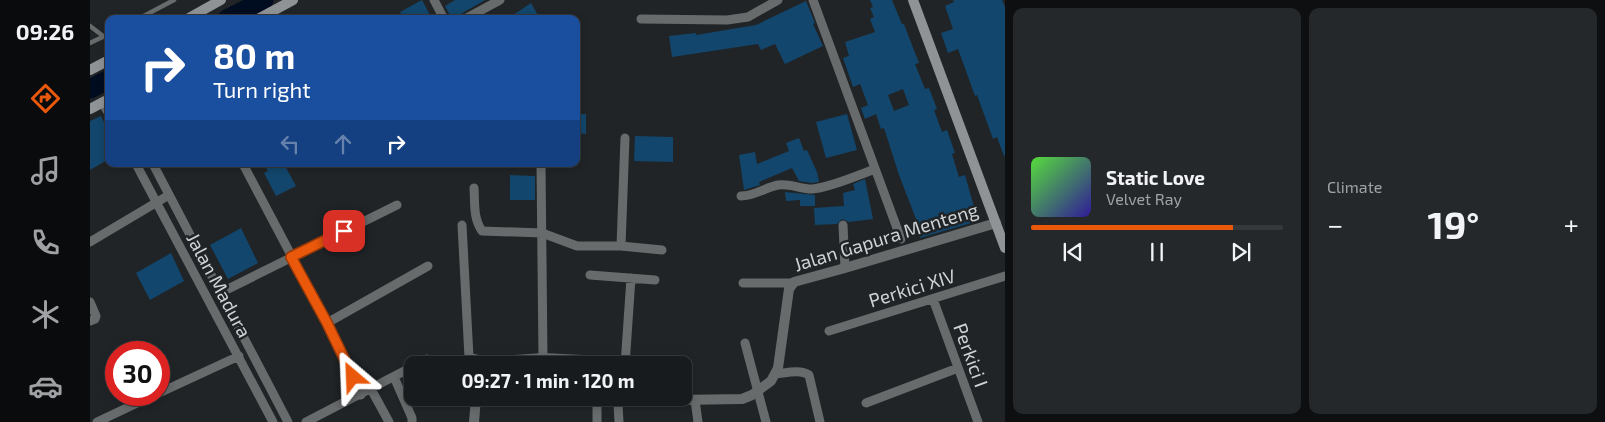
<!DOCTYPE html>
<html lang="en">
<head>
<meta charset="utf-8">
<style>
  :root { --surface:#181b1d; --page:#25282a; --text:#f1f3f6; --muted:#9fa1a4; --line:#36393b; --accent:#ea580c }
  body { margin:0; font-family:"Exo 2",sans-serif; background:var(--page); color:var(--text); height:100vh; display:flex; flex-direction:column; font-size:19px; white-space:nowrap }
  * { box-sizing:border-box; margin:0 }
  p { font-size:16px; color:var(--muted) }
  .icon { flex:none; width:28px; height:28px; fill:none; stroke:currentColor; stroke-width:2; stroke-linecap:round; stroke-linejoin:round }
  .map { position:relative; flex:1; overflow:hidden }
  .panel { display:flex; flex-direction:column; gap:8px; padding:8px; background:#0d0f10; width:600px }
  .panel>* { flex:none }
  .top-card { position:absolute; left:15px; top:15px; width:475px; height:152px; border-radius:10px; box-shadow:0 2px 8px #0003,0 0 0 1px var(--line); background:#1a4fa0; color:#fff; overflow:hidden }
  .speed { position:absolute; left:15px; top:341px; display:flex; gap:10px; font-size:25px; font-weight:700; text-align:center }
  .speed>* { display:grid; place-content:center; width:65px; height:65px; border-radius:50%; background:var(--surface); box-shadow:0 2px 8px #0003,0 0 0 1px var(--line); line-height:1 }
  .speed .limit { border:8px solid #d22; background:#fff; color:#111 }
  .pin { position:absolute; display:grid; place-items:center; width:42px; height:42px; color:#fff; margin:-21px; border-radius:10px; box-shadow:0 2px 8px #0006 }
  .me { position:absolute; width:55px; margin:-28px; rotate:334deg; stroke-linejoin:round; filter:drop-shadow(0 0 4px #0008) }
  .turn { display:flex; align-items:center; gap:18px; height:105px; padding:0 25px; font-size:22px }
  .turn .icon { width:65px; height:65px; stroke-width:2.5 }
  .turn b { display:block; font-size:35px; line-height:42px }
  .lanes { display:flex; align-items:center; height:48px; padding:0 25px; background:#0003; justify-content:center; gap:25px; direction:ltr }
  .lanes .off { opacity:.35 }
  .big { font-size:38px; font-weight:700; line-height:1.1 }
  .panel .widget { flex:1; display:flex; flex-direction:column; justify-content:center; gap:8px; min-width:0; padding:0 18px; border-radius:10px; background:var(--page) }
  .song { display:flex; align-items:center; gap:15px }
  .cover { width:60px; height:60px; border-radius:8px; background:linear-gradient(135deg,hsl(110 70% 55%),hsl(250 70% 35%)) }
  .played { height:5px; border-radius:2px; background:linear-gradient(90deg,var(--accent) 80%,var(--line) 80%) }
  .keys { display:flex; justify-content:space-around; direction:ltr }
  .heat { display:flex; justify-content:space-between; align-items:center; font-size:28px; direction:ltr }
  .panel .tiles { flex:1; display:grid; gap:8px; grid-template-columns:repeat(2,1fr) }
  .trip { position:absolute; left:314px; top:356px; width:288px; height:50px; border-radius:10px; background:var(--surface); box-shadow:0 2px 8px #0003,0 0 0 1px var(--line); font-weight:700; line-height:50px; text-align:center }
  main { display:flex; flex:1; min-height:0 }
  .tabs { display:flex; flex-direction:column; width:90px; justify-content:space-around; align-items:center; background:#0a0b0c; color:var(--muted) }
  .tabs .icon { width:35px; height:35px }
  .tabs .on { color:var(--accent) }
  .tabs b { font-size:22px; color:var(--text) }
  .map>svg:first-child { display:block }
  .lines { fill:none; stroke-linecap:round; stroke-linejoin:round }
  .river { stroke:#000c1f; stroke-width:19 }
  .building { fill:#12466c; fill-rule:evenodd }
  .service { stroke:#686b6c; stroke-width:4.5 }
  .minor { stroke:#686b6c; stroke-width:9 }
  .tertiary { stroke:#686b6c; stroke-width:10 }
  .secondary { stroke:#909396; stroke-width:10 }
  .route-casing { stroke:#983908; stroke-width:12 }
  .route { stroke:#ea580c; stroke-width:9 }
  .labels { text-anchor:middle; stroke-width:5; stroke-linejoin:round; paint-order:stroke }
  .street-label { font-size:19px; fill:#d0d3d5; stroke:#202427 }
</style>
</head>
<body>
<main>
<nav class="tabs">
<b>09:26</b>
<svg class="icon on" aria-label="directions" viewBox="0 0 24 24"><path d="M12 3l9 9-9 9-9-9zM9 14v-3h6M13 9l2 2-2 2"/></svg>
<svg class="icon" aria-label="music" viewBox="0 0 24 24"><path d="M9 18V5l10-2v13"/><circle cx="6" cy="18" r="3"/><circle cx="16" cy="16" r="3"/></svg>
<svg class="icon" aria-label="phone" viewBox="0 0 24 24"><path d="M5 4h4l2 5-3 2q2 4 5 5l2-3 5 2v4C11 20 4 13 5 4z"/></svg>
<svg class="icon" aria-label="climate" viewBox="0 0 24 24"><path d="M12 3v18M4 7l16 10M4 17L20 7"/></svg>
<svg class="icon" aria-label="car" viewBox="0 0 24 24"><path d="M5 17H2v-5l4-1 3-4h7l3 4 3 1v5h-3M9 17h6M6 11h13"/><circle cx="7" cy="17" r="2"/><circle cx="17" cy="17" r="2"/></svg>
</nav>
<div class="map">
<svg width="915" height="422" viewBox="0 0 915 422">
  <rect width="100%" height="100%" fill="#202427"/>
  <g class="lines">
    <!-- river -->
    <path class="river" d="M 137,19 L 174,0
      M 0,89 L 19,79"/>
  </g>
  <!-- building -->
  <path class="building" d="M 332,0 L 342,19 L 314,19 L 310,12 Z
    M 365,0 L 395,0 L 362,19 L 355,6 Z
    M 780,0 L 802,0 L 812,24 L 814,24 L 822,45 L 829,63 L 825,64 L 835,89 L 839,88 L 847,109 L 844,110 L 852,132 L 857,130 L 865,153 L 862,154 L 869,177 L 875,175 L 888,221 L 830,238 L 824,219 L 826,219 L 809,175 L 794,128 L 791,129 L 786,114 L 775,119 L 771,108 L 778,105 L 770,84 L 763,87 L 753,58 L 759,56 L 755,42 L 785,32 L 780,19 L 784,17 L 780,8 L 783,7 ZM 813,89 L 819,105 L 804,111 L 798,95 Z
    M 863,0 L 912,0 L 915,7 L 915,156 L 914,156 L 907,137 L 903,139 L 887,95 L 885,96 L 868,49 L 858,53 L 851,33 L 863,29 L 855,6 L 864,2 Z
    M 716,1 L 725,23 L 723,24 L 733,46 L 695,64 L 685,44 L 671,50 L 668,44 L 582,57 L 579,36 L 606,33 L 606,35 L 666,25 Z
    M 441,3 L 450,19 L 415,19 L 426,13 Z
    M 486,114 L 496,114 L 496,134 L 486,133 Z
    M 757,114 L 767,150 L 736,158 L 726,122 Z
    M 11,116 L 19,132 L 19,159 L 0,170 L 0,121 Z
    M 545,136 L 583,137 L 583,162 L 544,161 Z
    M 709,138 L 714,151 L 717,150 L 727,172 L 729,182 L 722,183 L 709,181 L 702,168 L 669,182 L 670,185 L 654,190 L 649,155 L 665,152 L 667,164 L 699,151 L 696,143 Z
    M 174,164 L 194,164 L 206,186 L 186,196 L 174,173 L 178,171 Z
    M 420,175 L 445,176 L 445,200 L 420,200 Z
    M 775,179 L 783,219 L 759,222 L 752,219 L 747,224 L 725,225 L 724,208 L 754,206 L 753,193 L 765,190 L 763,184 Z
    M 695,192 L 725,195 L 725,206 L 710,206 L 710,200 L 696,201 Z
    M 151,228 L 168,263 L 138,279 L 120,245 Z
    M 81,253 L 94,281 L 60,300 L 46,273 Z"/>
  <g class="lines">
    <!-- service -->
    <path class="service" d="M 48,19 L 84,0
      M 0,26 L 13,36
      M 0,43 L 19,34"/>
    <!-- minor -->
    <path class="minor" d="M 344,0 L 354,19
      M 723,0 L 811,239
      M 375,19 L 410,0
      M 551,19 L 637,20 L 658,17 L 688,0
      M 12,102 L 19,114
      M 46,164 L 183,422
      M 63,164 L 198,422
      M 153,164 L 237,323 L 271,395
      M 451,164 L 453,358
      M 384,188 C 385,203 383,218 392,231 L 452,233 L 487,246 L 531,246 L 535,138
      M 651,196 C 665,196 674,188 688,185 C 700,183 710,189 722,189 C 739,188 769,175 785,169
      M 372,225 L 379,357 L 398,362
      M 753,225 L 755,268
      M 0,242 L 79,195
      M 531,246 L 572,250
      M 500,275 L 565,280
      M 653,283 L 702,283
      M 130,293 L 307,205
      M 843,299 L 888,422
      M 0,302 L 6,316 L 5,319 L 0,321
      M 237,323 L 338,266
      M 739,331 L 915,276
      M 655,343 L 676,422
      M 327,365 L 337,359
      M 535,365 L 541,278
      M 686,374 C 696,373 710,369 719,375 L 730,422
      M 304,377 L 322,418 L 322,422
      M 281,389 L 299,422
      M 69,393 L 149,356
      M 605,400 L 608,422
      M 776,403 L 868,368
      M 528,404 L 529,422
      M 7,422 L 64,395
      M 216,422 L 322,367
      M 507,422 L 507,398"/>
    <!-- tertiary -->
    <path class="tertiary" d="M 394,365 L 398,362 L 453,358 L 492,360 L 497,365
      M 572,398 L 588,400 L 652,399 L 662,395 L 681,381 L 688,368 L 699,289 L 704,282 L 755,268 L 906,223
      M 384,422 L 386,398"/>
    <!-- secondary -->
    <path class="secondary" d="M 823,0 L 915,248
      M 97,19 L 131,0
      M 168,19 L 203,0
      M 0,70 L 19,60
      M 0,109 L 19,99"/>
  </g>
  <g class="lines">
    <!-- route casing -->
    <g class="route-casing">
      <path id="route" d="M 254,231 L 201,257 L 237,323 L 263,377"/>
    </g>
    <!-- route -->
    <use href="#route" class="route"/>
  </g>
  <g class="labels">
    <!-- street labels -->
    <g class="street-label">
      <text transform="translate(796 237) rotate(-17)" y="7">Jalan Gapura Menteng</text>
      <text transform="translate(129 285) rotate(62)" y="7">Jalan Madura</text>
      <text transform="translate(822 288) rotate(-17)" y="7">Perkici XIV</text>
      <text transform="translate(881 355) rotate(70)" y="7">Perkici I</text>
    </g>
  </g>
</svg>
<div class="speed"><div class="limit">30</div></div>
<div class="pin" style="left:254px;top:231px;background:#d93025"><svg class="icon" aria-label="arrive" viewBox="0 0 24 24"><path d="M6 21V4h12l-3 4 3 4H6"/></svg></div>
<svg class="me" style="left:263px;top:377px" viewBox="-20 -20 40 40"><path d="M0-17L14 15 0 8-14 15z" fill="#ea580c" stroke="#fff" stroke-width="4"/></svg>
<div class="trip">09:27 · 1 min · 120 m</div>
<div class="top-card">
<div class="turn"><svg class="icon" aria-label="right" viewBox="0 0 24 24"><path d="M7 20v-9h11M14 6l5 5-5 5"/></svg><div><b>80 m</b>Turn right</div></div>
<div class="lanes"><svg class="icon off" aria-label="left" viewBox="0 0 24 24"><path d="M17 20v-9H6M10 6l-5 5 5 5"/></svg><svg class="icon off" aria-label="ahead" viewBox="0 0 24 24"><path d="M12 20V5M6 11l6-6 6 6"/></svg><svg class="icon" aria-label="right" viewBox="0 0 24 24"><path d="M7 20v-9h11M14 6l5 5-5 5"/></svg></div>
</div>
</div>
<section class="panel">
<div class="tiles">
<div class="widget">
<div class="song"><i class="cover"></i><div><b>Static Love</b><p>Velvet Ray</p></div></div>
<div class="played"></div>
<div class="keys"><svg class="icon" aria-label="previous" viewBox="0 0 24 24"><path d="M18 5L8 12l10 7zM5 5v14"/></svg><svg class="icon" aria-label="pause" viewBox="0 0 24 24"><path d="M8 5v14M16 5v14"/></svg><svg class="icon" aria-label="next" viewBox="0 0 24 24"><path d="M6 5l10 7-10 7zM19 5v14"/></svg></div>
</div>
<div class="widget"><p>Climate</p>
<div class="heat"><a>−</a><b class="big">19°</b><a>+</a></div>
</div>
</div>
</section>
</main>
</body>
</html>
